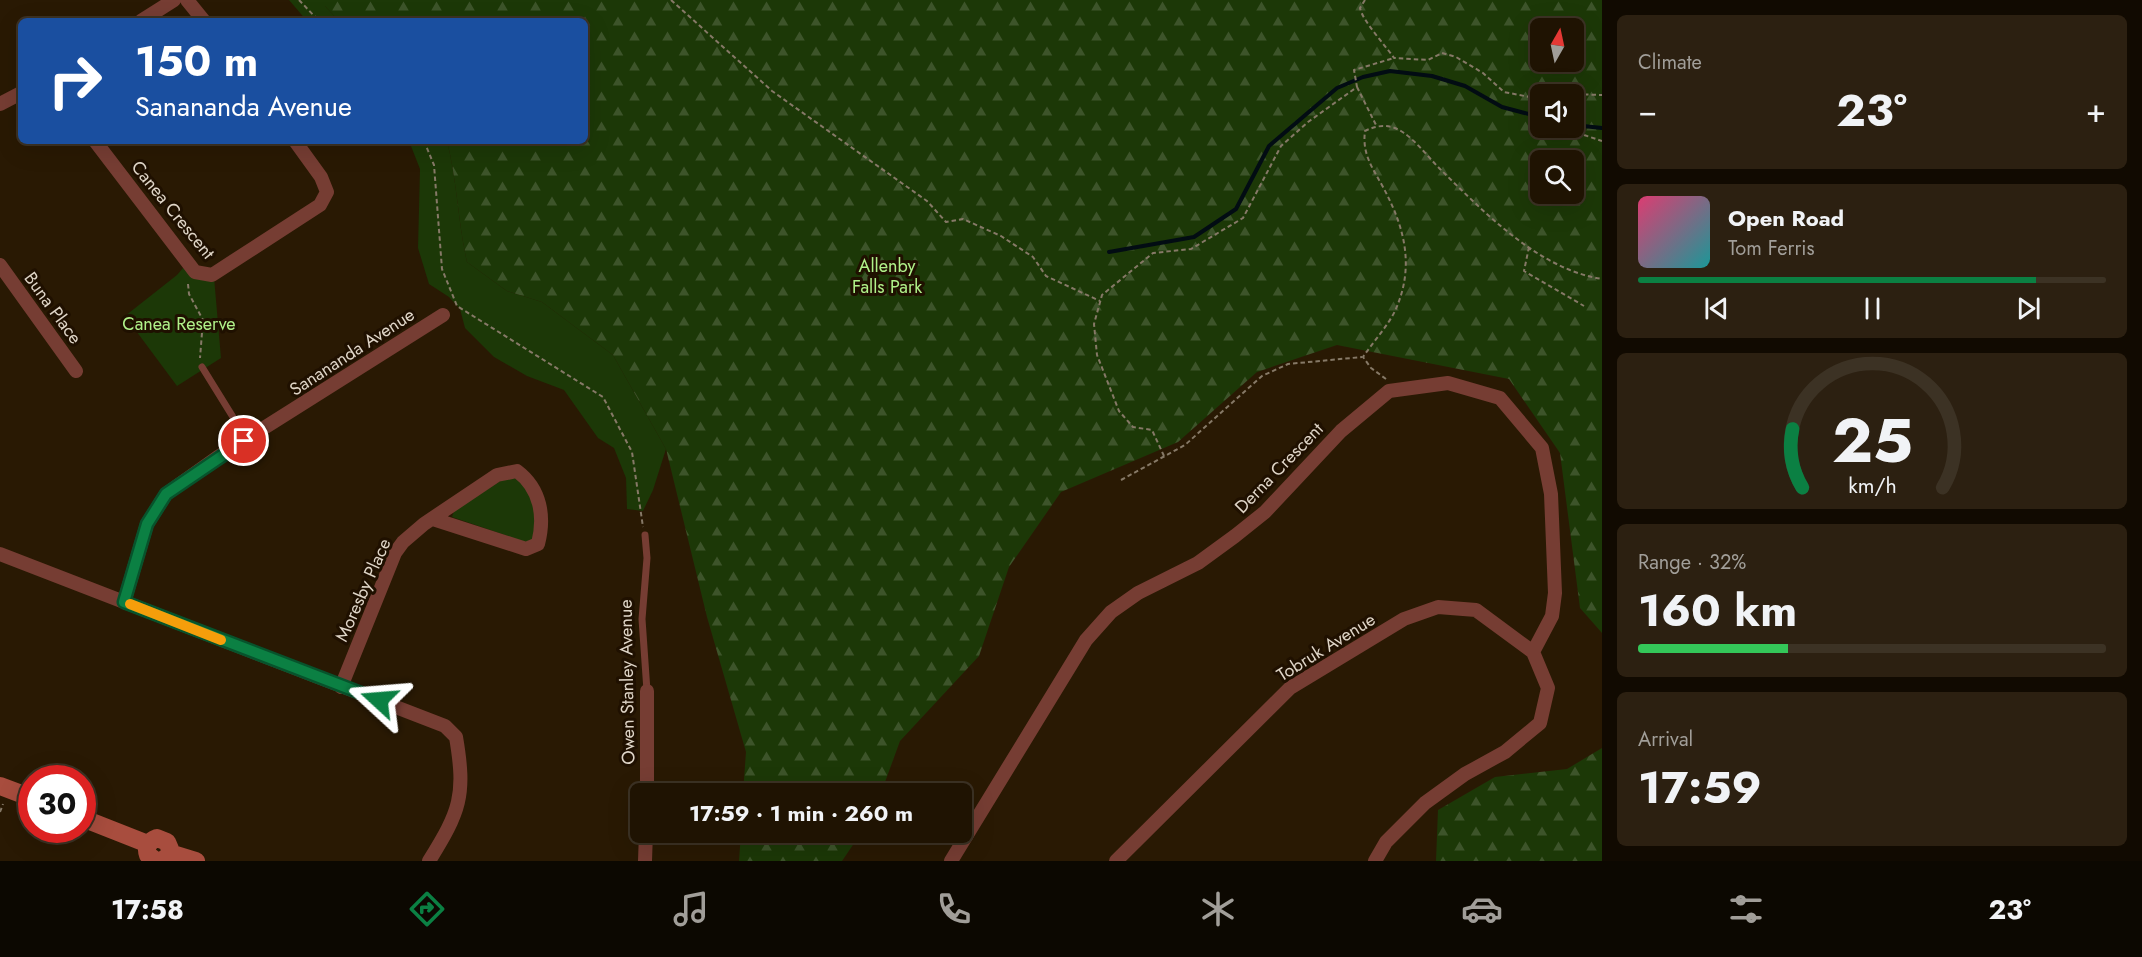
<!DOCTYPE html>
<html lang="en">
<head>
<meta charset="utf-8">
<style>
  :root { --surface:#1f1302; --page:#2c2011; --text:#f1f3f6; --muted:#a19e99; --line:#3c3224; --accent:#0b8043 }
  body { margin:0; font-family:Jost,sans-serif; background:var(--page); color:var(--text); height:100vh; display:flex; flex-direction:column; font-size:22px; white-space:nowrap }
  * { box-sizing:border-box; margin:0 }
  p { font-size:20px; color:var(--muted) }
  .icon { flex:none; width:33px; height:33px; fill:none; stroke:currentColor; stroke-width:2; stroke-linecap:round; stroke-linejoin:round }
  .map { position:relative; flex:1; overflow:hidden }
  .panel { display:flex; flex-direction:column; gap:15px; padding:15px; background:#110a01; width:540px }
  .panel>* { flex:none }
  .top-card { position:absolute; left:18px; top:18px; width:570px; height:126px; border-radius:9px; box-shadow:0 6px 24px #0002,0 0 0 2px var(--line); background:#1a4fa0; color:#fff; overflow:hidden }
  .needle { width:39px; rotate:9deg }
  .tools { position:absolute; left:1530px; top:18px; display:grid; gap:12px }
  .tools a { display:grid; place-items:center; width:54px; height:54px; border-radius:9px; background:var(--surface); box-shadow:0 6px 24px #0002,0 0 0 2px var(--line); font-size:30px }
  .speed { position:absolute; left:18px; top:765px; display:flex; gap:12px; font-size:30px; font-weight:700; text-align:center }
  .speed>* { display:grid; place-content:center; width:78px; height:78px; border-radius:50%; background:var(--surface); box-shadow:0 6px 24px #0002,0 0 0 2px var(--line); line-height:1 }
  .speed .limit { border:9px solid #d22; background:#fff; color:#111 }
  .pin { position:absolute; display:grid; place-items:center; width:51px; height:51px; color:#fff; margin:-26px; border:3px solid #fff; border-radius:50%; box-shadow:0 2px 6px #0007 }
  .me { position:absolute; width:66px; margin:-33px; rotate:289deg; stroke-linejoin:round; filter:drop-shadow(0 0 4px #0008) }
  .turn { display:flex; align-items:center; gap:21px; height:126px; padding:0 18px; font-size:27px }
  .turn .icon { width:78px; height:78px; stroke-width:2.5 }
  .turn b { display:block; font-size:42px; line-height:51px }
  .big { font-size:45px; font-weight:700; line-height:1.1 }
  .panel .card { flex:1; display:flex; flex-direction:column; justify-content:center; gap:9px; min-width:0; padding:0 21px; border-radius:9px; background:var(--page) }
  .panel .dial { align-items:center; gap:0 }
  .dial svg { height:156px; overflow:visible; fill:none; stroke:var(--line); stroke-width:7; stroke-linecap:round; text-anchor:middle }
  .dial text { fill:var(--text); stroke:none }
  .song { display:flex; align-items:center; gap:18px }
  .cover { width:72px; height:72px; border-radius:9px; background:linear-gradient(135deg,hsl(340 70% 55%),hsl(180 70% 35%)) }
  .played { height:6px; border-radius:3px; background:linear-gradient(90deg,var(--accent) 85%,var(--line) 85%) }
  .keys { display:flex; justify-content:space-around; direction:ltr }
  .heat { display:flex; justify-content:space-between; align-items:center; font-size:33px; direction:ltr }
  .charge { height:9px; border-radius:4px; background:linear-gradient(90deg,#34c759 32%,var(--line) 0) }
  .trip { position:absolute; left:630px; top:783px; width:342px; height:60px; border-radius:9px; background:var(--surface); box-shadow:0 6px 24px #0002,0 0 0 2px var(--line); font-weight:700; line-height:60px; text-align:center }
  .tab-bar { display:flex; height:96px; justify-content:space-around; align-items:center; background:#0c0801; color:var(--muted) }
  .tab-bar .icon { width:42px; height:42px }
  .tab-bar .selected { color:var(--accent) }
  .tab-bar b { font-size:27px; color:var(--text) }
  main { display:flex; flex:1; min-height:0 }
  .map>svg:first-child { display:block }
  .green { fill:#1c3807 }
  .forest { fill:url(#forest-firs); fill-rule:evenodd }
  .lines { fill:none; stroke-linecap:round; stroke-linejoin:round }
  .stream { stroke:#020c13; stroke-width:4 }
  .path { stroke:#867967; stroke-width:2; stroke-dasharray:4.5 3; stroke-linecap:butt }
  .lane { stroke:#763d33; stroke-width:7 }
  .street { stroke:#763d33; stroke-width:14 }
  .secondary { stroke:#a84d3e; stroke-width:18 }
  .route-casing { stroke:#07532c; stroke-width:15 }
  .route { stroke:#0b8043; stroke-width:10 }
  .slow { stroke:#f59e0b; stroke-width:10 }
  .labels { text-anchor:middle; stroke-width:6; stroke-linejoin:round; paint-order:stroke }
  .street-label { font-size:18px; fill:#dfd5c7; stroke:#1f1000 }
  .park-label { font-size:18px; fill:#b0f189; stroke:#1f1000 }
</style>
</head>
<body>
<main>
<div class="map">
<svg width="1602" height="861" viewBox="0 0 1602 861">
  <defs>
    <pattern id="forest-firs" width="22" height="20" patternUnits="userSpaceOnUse" patternTransform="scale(1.5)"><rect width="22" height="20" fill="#1c3807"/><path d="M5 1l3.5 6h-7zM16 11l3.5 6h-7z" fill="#3d542a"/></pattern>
  </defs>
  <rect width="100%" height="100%" fill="#291903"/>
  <!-- green -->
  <path class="green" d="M 289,0 L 325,0 L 325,6 L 339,21 L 307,21 Z
    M 409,141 L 447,141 C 457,180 458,222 467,262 L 507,291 L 542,302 L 613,355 L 666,449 L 653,490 L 643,511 L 627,509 L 626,478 L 614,448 L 598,438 L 564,390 L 527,376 L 494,357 L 465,328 L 460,309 L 449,297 L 429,284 L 418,248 L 420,169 Z
    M 183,268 L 191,275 L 214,277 L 221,358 L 177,386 L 125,316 L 177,275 Z
    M 513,476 C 535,489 537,518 534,541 L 528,543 L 452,517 L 454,511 L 502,480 Z"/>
  <!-- forest -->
  <path class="forest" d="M 325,0 L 1602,0 L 1602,633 L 1580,608 L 1560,453 L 1509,379 L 1337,345 L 1257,372 L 1178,442 L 1061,492 L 1009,567 L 979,656 L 900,741 L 881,793 L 743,793 L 746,752 L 707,617 L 666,449 L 613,355 L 542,302 L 507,291 L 467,262 C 458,222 457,180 447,141 L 585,141 L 585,21 L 339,21 L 325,6 ZM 1540,28 L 1574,28 L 1574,62 L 1540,62 ZM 1540,94 L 1574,94 L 1574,128 L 1540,128 ZM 1540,160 L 1574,160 L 1574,194 L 1540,194 Z
    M 1602,748 L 1602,861 L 1436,861 L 1438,810 L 1495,777 L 1567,769 Z
    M 741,833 L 741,832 L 861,833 L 842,861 L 739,861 Z"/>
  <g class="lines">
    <!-- stream -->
    <path class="stream" d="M 1574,125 L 1602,128
      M 1109,252 L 1194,237 L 1236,209 L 1269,146 L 1337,88 L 1363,77 L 1390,71 L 1432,76 L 1465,86 L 1502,107 L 1540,117"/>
    <!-- path -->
    <path class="path" d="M 299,0 L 319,21
      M 671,0 L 772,91 L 927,201 L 946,222 L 963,219 L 1001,236 L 1033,257 L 1046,276 L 1100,301
      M 1365,0 L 1360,8 C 1362,20 1385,45 1394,58 L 1428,60 L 1442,53 L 1456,57 L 1483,73 L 1504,92 L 1540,99
      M 1357,87 L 1376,125
      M 1569,94 L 1602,95
      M 1584,135 L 1602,141
      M 424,141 L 434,165 L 442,269 L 457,306 L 603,397 L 632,452 L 643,527
      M 1529,247 L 1524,271 L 1584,306
      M 188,284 L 189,294 L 203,320 L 200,358
      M 1386,379 L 1371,368 L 1363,357 C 1373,342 1387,327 1395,311 C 1415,267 1405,228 1383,187 C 1372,167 1362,154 1365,131 C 1379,124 1391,124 1404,133 C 1417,142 1429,158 1440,169 C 1484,212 1538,269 1602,279
      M 1164,456 L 1152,430 L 1133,427 L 1119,411 L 1097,355 L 1094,324 L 1102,295 L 1153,253 L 1191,249 L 1243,218 L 1281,146 L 1308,122 L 1357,87 L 1354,70 L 1394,58
      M 1121,480 L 1185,445 L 1262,376 L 1288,364 L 1362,357
      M 0,812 L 3,804"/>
    <!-- lane -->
    <path class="lane" d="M 202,367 L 241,430 L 244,441
      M 645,535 L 647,558 L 642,619 L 647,691"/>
    <!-- street -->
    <path class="street" d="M 187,0 L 204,21
      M 141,21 L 174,0
      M 0,104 L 21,93
      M 95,141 L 195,272 L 212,275 L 320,205 L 327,192 L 321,177 L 295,141
      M 0,265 L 76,371
      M 0,554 L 445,726 L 456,737 C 466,796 460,811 429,861
      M 124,602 L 147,524 L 166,494 L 218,457 L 443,315
      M 341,687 L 395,553 L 403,542 L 424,524 L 497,475 L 517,471 C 541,489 545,517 538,544 L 526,549 L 433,519
      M 647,794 L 647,691
      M 645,861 L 646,832
      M 951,861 L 1086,640 L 1111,612 L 1138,593 L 1198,563 L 1235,536 L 1265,512 L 1341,431 L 1389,391 L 1448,383 L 1500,398 L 1542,448 L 1551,494 L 1555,593 L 1552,616 L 1533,652
      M 1116,861 L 1290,688 L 1404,619 L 1438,607 L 1476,610 L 1533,652 L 1548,688 L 1540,723 L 1505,752 L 1465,774 L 1425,803 L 1386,842 L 1375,861"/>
    <!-- secondary -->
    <path class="secondary" d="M 0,786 L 32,798
      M 82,818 L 148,844
      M 170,853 L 196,861
      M 156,861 L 148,855 C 145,847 149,841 157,838 L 167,842 L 170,849 L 169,856 L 161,861"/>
  </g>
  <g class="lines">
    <!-- route casing -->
    <g class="route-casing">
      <path id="route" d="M 244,441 L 166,494 L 147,524 L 124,602 L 379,700"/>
    </g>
    <!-- route -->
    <use href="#route" class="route"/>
    <!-- slow -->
    <path class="slow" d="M 130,604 L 221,640"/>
  </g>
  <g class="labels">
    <!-- street labels -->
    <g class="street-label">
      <text transform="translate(173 210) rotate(51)" y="6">Canea Crescent</text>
      <text transform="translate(53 308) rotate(54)" y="6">Buna Place</text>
      <text transform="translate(352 352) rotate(-33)" y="6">Sanananda Avenue</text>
      <text transform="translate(1279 468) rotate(-46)" y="6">Derna Crescent</text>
      <text transform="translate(363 590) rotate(-66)" y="6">Moresby Place</text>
      <text transform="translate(1326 647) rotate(-32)" y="6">Tobruk Avenue</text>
      <text transform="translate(627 682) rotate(-91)" y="6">Owen Stanley Avenue</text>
    </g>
    <!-- park labels -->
    <g class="park-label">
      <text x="887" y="272">Allenby<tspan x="887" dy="21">Falls Park</tspan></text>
      <text x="179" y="330">Canea Reserve</text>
    </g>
  </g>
</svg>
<div class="tools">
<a><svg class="needle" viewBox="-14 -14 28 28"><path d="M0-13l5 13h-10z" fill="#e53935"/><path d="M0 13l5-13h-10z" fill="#a19e99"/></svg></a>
<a><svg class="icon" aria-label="sound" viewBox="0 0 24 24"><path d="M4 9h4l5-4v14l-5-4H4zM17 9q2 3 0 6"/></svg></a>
<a><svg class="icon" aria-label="search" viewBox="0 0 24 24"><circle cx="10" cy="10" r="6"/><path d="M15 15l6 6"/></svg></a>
</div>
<div class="speed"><div class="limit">30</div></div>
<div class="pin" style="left:244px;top:441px;background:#d93025"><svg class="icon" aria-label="arrive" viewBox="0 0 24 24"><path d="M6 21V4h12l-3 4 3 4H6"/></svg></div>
<svg class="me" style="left:379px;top:700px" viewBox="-20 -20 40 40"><path d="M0-17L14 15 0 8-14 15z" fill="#0b8043" stroke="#fff" stroke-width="4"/></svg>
<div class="trip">17:59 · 1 min · 260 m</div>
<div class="top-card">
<div class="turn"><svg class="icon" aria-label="right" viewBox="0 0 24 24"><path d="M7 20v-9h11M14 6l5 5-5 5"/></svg><div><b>150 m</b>Sanananda Avenue</div></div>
</div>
</div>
<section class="panel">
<div class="card"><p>Climate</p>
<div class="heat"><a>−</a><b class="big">23°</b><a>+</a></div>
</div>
<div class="card">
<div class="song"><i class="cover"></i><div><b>Open Road</b><p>Tom Ferris</p></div></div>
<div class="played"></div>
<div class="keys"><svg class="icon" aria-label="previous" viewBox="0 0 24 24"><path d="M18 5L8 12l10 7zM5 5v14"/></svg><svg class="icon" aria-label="pause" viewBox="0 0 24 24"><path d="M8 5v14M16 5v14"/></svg><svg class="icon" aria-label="next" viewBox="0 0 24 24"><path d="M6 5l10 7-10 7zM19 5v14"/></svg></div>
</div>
<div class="card dial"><svg viewBox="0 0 100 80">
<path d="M14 69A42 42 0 1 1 86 69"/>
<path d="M14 69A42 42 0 0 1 9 39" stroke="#0b8043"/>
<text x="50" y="56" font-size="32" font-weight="700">25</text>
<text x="50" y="72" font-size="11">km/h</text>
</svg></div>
<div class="card"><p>Range · 32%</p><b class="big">160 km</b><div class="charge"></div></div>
<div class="card"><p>Arrival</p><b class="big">17:59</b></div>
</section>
</main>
<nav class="tab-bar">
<b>17:58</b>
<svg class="icon selected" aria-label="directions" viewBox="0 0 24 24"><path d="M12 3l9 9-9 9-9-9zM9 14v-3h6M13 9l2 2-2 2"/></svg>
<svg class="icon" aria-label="music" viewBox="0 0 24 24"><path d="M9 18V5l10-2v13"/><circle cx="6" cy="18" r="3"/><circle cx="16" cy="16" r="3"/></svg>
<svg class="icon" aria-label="phone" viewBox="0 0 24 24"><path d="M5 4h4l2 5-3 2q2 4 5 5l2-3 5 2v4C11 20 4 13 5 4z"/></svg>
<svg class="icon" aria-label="climate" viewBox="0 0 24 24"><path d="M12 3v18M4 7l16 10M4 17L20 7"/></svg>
<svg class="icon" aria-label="car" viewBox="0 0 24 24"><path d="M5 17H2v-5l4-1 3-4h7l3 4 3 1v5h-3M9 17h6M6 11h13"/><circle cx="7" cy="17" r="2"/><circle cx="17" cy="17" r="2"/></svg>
<svg class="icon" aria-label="filters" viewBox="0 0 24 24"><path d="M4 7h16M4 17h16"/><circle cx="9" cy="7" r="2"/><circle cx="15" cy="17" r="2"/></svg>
<b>23°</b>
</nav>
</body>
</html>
